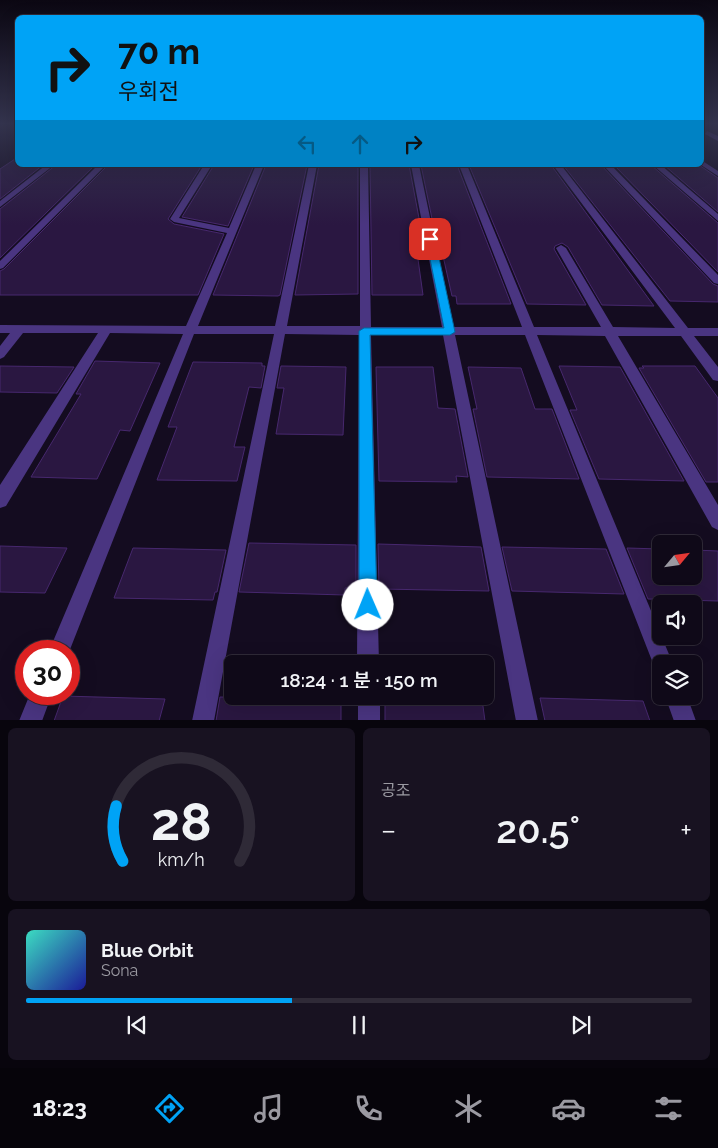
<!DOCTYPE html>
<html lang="ko">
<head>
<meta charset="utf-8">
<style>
  :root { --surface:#0f0918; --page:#181221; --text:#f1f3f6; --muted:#9b9aa2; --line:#2f2a37; --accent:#00a3f6 }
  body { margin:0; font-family:Raleway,"Noto Sans KR",sans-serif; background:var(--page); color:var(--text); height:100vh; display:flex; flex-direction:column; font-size:19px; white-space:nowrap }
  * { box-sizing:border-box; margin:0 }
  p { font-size:16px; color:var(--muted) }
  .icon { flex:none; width:28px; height:28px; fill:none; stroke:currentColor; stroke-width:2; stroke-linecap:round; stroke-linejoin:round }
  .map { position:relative; height:720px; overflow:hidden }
  .drawer { display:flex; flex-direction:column; gap:8px; padding:8px; background:#08050d; flex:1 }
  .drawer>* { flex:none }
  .top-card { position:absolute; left:15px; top:15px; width:689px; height:152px; border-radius:8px; box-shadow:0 5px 20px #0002,0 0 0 1px var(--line); background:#00a3f6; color:#111; overflow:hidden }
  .needle { width:32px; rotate:61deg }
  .fabs { position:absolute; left:652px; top:535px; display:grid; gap:10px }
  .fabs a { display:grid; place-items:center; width:50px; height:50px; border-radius:8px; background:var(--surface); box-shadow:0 5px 20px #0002,0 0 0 1px var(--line); font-size:25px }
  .speed { position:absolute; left:15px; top:640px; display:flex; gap:10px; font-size:25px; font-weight:700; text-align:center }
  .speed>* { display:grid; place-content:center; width:65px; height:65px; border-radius:50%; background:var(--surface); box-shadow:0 5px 20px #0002,0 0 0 1px var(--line); line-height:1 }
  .speed .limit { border:8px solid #d22; background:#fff; color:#111 }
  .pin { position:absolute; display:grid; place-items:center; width:42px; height:42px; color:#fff; margin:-21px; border-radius:10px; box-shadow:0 2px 8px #0006 }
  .me { position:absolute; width:55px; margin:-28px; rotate:359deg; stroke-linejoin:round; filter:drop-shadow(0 0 4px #0008) }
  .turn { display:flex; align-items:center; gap:18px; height:105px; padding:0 20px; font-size:22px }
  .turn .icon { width:65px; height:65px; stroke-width:2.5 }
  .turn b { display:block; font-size:35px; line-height:42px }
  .lanes { display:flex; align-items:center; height:48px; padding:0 20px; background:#0003; justify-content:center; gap:25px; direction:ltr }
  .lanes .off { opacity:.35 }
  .big { font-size:38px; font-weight:600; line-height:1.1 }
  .drawer .card { flex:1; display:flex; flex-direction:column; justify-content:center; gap:8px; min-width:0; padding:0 18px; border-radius:8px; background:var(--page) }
  .drawer .dial { align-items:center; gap:0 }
  .dial svg { height:130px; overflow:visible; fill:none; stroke:var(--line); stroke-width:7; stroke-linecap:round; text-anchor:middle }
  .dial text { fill:var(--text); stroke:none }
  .song { display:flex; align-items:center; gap:15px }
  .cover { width:60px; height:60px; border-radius:8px; background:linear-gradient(135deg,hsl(170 70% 55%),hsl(240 70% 35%)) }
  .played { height:5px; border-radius:2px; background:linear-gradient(90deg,var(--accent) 40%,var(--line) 40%) }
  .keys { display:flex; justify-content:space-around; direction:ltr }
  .heat { display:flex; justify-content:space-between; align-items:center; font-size:28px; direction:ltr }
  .drawer .tiles { flex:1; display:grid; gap:8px; grid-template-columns:1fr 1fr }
  .card:last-child { grid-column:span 2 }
  .trip { position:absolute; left:224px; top:655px; width:270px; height:50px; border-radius:8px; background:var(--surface); box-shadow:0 5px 20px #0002,0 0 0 1px var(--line); font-weight:600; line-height:50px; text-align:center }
  .tabs { display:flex; height:80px; justify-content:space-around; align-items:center; background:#06040a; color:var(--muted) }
  .tabs .icon { width:35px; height:35px }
  .tabs .current { color:var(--accent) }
  .tabs b { font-size:22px; color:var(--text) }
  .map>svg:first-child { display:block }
  .building { fill:#2a1741; stroke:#47286e }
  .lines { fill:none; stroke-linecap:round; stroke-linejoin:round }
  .minor { fill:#4a3581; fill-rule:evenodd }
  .route { fill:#00a3f6; stroke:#006aa0 }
</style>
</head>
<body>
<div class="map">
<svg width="718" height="721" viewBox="0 0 718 721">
  <rect width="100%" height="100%" fill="#140c20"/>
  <!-- building -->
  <path class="building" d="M 18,157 L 18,165 L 43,165 L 0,199 L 0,169 Z
    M 56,165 L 95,165 L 0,258 L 0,209 Z
    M 108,165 L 202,165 L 168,219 L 174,224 L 224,234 L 198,295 L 0,295 L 0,271 L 4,269 Z
    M 214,165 L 254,165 L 228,226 L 182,217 Z
    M 266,165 L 307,165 L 280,295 L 278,296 L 213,295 Z
    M 319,165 L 358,165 L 358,294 L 295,295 Z
    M 370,165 L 409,165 L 425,250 L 417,252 L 423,295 L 372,295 Z
    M 421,165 L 457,165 L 511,304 L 457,304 L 456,296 L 452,296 L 441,247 L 438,248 Z
    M 469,165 L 551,165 L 654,306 L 602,305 L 568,247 L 562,243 L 555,246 L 554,249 L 586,305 L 527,304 Z
    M 563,165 L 601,165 L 713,284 L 718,286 L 718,302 L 670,301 Z
    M 614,165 L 651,165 L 718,223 L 718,272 Z
    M 664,165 L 699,165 L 718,178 L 718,212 Z
    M 95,361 L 160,363 L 130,431 L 120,430 L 97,479 L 31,477 L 81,394 L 76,394 Z
    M 193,362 L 262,363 L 262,366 L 265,366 L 261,388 L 249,387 L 234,447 L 245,447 L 237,481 L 157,480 L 177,427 L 168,427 Z
    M 0,366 L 74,367 L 57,393 L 0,392 Z
    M 281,366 L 346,367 L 343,435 L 276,434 L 284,388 L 277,388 Z
    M 559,366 L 620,367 L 684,481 L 599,479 L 570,410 L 577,410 Z
    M 642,366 L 695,366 L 718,398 L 718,482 L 706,482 L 639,368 L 644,368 Z
    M 376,367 L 433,367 L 438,408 L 455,409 L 468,477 L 456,476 L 457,482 L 379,481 Z
    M 468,367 L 521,368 L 535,409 L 552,409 L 579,479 L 487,477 L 473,409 L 477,409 Z
    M 249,543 L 356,545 L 356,588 L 345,588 L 345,595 L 239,592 Z
    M 378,544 L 481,547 L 489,591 L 379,589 Z
    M 0,546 L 67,548 L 45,593 L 0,592 Z
    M 502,547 L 606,549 L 624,594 L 512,591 Z
    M 133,548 L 226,550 L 217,592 L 215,592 L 213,600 L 114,598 Z
    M 627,548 L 661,549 L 661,576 L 694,576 L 694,550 L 718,551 L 718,601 L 648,599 Z
    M 63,696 L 165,699 L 159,721 L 54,721 Z
    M 385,696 L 482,699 L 485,721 L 385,721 Z
    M 220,697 L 341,700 L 341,721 L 216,721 Z
    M 540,698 L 643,701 L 650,721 L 545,721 Z"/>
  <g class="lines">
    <!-- minor -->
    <path class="minor" d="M 707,131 L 718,136 L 718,141 L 705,134 Z
      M 701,160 L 718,171 L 718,176 L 701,165 Z
      M 46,165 L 54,165 L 0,207 L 0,201 Z
      M 98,165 L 106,165 L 3,268 L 0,269 L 0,261 Z
      M 204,165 L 212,165 L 179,218 L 229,228 L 256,165 L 264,165 L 198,326 L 275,326 L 309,165 L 317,165 L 287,326 L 360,326 L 360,165 L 368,165 L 371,327 L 442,327 L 411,165 L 419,165 L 453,327 L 522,327 L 459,165 L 467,165 L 534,327 L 601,327 L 556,248 L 561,245 L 566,248 L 613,327 L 675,328 L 553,165 L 561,165 L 688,328 L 718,328 L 718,336 L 694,336 L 718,367 L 718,381 L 713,380 L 681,336 L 618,336 L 718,505 L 718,530 L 712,527 L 605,336 L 537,335 L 673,664 L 661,664 L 661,674 L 656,671 L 525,335 L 455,335 L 538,721 L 516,721 L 443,335 L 371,335 L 379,664 L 357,664 L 359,335 L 285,334 L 214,721 L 192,721 L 274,334 L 194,334 L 69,652 L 49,651 L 183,334 L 110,333 L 6,506 L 0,508 L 0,485 L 98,333 L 23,333 L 4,357 L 0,359 L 0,346 L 10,333 L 0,333 L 0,325 L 186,326 L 227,233 L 174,222 L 170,219 Z
      M 603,165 L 611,165 L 718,275 L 718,284 L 714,283 Z
      M 653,165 L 661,165 L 718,214 L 718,221 Z
      M 30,694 L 52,694 L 42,721 L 19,721 Z
      M 358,696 L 380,696 L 380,721 L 358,721 Z
      M 665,696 L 687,696 L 696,721 L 674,721 Z"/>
  </g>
  <!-- sky -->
  <linearGradient id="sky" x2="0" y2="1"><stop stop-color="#0b0712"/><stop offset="0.55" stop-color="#34344e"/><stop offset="1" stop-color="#34344e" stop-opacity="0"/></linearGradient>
  <rect width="718" height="225" fill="url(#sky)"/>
  <!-- route -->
  <path class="route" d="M 428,237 L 435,239 L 455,332 L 450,335 L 370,335 L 377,605 L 374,611 L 368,614 L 362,611 L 359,605 L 359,331 L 364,328 L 444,328 L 426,239 Z"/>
</svg>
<div class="fabs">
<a><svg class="needle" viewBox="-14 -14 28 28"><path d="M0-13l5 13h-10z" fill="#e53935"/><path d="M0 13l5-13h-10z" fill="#9b9aa2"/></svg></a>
<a><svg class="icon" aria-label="sound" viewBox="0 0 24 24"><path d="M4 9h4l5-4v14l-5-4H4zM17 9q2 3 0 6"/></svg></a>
<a><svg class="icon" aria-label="layers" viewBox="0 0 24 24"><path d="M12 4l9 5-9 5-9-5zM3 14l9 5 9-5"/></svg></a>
</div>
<div class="speed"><div class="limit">30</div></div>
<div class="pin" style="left:430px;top:239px;background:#d93025"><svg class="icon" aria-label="arrive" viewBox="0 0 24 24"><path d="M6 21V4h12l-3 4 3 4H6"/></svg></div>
<svg class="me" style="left:368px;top:605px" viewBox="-20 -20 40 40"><circle r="19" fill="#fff"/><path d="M0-13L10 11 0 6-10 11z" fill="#00a3f6"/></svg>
<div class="trip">18:24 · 1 분 · 150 m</div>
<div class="top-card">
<div class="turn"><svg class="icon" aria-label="right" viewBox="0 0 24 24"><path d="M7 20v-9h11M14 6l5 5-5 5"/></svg><div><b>70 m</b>우회전</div></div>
<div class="lanes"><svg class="icon off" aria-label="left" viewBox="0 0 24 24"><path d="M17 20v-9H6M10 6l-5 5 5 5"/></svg><svg class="icon off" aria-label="ahead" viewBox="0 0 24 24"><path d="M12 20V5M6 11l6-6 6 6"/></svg><svg class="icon" aria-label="right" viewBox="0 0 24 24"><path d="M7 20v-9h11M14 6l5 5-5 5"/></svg></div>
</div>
</div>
<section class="drawer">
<div class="tiles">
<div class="card dial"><svg viewBox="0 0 100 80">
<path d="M14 69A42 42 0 1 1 86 69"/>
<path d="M14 69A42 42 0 0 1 10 35" stroke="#00a3f6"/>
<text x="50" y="56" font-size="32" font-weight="700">28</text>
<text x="50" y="72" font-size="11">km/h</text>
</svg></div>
<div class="card"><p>공조</p>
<div class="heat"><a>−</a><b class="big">20.5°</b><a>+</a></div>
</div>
<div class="card">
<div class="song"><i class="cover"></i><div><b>Blue Orbit</b><p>Sona</p></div></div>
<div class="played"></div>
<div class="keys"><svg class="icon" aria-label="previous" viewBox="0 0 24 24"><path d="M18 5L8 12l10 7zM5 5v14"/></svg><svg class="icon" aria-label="pause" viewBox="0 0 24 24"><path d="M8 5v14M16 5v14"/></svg><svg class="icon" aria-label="next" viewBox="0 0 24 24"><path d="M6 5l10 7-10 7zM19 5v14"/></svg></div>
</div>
</div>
</section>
<nav class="tabs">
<b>18:23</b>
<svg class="icon current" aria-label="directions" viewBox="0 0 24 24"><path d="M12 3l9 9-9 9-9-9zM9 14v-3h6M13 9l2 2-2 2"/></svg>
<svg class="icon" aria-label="music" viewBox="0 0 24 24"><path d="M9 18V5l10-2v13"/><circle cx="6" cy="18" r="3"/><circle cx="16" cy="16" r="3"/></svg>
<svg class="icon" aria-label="phone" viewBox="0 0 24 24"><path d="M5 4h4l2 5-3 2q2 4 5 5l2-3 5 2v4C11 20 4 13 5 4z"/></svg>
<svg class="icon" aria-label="climate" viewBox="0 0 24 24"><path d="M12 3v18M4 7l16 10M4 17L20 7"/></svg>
<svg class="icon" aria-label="car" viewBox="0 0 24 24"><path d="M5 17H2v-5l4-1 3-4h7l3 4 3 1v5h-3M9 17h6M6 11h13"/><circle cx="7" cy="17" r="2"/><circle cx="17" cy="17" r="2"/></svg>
<svg class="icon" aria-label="filters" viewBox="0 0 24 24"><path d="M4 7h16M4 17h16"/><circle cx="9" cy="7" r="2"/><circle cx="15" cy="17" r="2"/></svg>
</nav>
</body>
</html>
